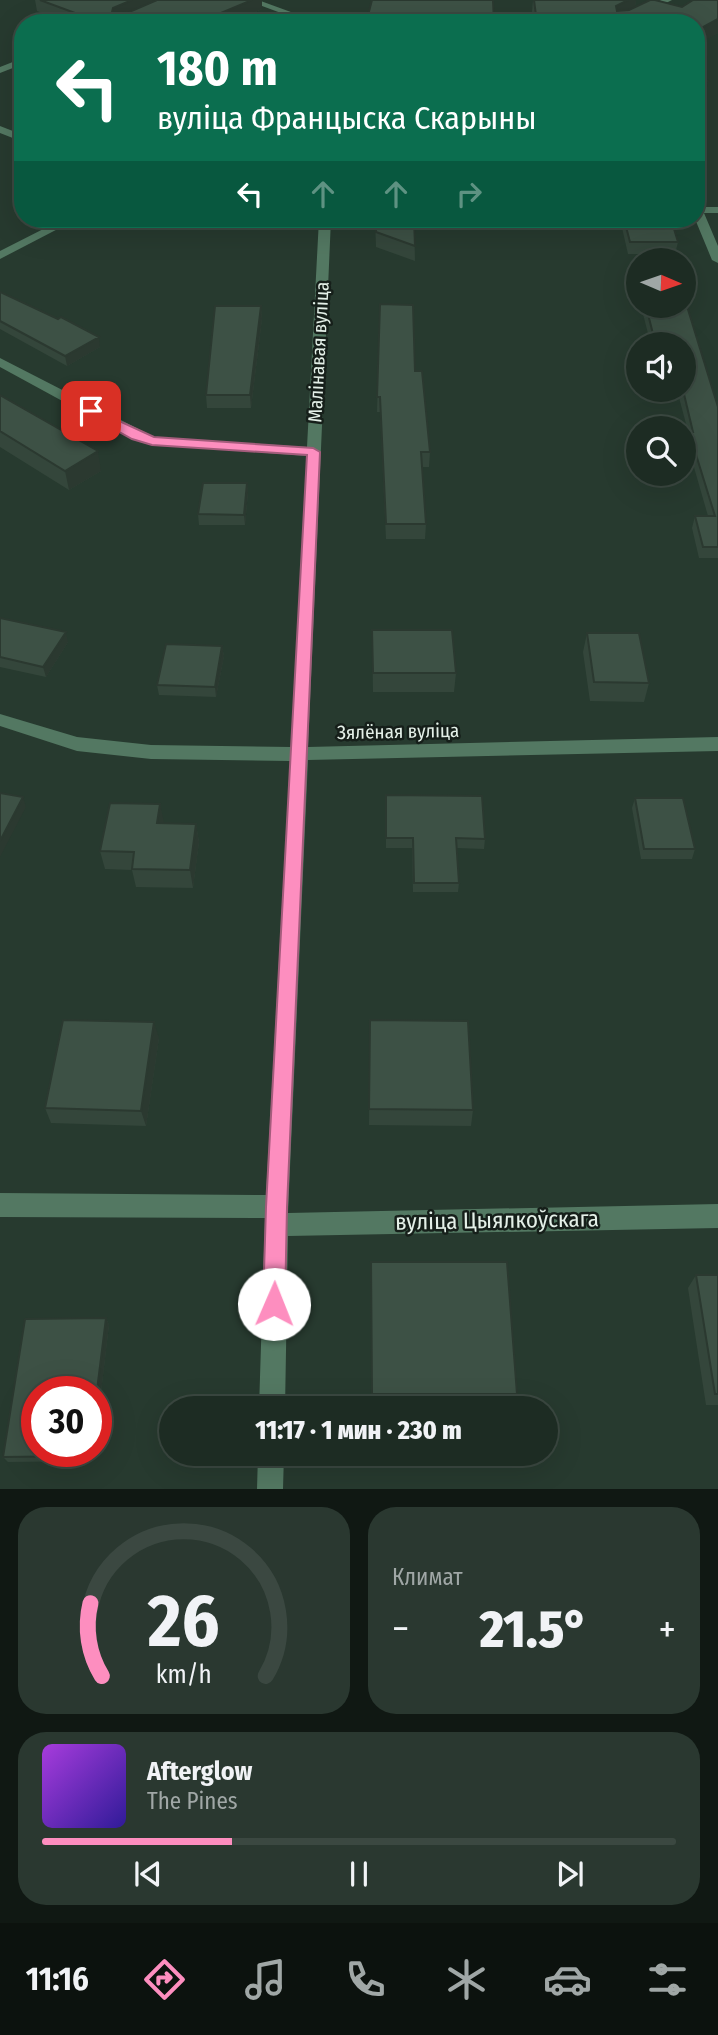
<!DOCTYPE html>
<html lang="ru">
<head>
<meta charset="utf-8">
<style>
  :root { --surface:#1d2c23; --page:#2a3830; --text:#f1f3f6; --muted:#a0a7a6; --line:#3b4841; --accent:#fd8ebf }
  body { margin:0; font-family:"Fira Sans Condensed",sans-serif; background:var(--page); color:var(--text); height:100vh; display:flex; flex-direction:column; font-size:26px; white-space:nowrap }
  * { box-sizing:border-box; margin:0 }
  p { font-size:23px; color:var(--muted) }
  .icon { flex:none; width:38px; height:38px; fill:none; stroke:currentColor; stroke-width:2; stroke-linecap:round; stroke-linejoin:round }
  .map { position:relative; height:1489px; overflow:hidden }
  .sheet { display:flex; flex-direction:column; gap:18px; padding:18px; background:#101813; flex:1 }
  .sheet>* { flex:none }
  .top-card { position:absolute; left:14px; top:14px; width:691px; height:214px; border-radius:28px; box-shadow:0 7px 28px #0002,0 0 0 2px var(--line); background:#0b6e4f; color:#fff; overflow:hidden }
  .needle { width:46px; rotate:92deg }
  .buttons { position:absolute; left:626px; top:248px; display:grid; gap:14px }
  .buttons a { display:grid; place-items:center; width:70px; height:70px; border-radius:50%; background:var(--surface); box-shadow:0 7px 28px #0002,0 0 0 2px var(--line); font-size:35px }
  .speed { position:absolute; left:21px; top:1376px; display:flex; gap:14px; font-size:35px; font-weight:700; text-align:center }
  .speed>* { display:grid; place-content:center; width:91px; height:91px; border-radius:50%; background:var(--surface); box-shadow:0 7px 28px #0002,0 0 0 2px var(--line); line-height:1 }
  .speed .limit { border:10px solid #d22; background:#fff; color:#111 }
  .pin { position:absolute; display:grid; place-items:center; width:60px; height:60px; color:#fff; margin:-30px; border-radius:14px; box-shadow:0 4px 10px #0006 }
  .me { position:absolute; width:77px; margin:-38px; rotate:1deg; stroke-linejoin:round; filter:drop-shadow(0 0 5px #0008) }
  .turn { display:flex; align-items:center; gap:24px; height:147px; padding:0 28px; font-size:32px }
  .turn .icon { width:91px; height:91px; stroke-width:2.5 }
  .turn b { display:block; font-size:49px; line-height:60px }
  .lanes { display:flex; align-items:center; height:66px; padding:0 28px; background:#0003; justify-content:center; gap:35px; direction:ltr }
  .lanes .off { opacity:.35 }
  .big { font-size:52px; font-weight:800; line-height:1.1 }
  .sheet .tile { flex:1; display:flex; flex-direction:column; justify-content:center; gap:10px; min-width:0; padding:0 24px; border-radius:28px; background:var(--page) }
  .sheet .dial { align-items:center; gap:0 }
  .dial svg { height:182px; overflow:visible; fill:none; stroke:var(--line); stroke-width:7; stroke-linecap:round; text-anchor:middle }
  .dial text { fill:var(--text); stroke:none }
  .song { display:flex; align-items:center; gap:21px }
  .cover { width:84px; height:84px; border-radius:10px; background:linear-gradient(135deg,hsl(280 70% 55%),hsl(250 70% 35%)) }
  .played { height:7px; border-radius:4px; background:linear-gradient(90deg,var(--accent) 30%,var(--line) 30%) }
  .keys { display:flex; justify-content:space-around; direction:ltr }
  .heat { display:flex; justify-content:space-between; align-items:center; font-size:38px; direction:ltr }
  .sheet .tiles { flex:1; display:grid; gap:18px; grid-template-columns:1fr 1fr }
  .tile:last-child { grid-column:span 2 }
  .trip { position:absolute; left:159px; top:1396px; width:399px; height:70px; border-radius:35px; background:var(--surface); box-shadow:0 7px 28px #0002,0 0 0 2px var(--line); font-weight:800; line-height:70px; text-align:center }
  .tabs { display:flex; height:112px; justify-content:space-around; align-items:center; background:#0c120e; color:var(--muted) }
  .tabs .icon { width:49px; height:49px }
  .tabs .selected { color:var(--accent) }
  .tabs b { font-size:32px; color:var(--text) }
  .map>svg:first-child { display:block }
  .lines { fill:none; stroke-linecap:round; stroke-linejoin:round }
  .street { fill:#537862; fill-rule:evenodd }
  .wall { fill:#34463b }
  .shaded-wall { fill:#2b3930 }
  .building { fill:#3d5145; stroke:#2b3930; stroke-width:2 }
  .route { fill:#fd8ebf; stroke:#a45c7c; stroke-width:2 }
  .labels { text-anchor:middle; stroke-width:5; stroke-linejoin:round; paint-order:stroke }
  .street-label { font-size:19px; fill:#e4f0e8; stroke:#161f1a }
  .near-street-label { font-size:23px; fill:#e4f0e8; stroke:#161f1a }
</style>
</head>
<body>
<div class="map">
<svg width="718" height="1489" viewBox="0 0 718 1489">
  <rect width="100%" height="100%" fill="#273a2f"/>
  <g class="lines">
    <!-- street -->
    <path class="street" d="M 246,0 L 258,0 L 321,23 L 308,23 Z
      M 661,0 L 672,0 L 626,23 L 615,23 Z
      M 23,58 L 23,64 L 0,73 L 0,67 Z
      M 0,126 L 23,135 L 23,142 L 0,133 Z
      M 696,207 L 718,207 L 718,213 L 704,213 L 718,246 L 718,263 L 712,260 L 695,219 Z
      M 63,219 L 77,219 L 0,259 L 0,251 Z
      M 319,219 L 331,219 L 308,747 L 718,737 L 718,751 L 308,760 L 288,1213 L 718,1204 L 718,1228 L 288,1236 L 285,1409 L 259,1409 L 265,1218 L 0,1217 L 0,1193 L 266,1195 L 290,761 L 151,759 L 77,751 L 0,726 L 0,714 L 77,737 L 151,745 L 291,747 L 307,456 L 147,444 L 132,439 L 0,367 L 0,358 L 154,437 L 307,447 Z
      M 258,1454 L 284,1454 L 283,1489 L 257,1489 Z"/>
  </g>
  <!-- wall -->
  <path class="wall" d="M 35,0 L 262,0 L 262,9 L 229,23 L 69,23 L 37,11 Z
    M 533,0 L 636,0 L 635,7 L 682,7 L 718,0 L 718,33 L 708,38 L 696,23 L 534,23 L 532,12 Z
    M 375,219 L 414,219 L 415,261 L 376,247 Z
    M 620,219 L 671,219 L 678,242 L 675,254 L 628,254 Z
    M 0,292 L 100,347 L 67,366 L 0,329 Z
    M 380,304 L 430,452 L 429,467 L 422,467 L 426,524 L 425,539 L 386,539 L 380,412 L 377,412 Z
    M 261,306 L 262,319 L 251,408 L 207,408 L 206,395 Z
    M 644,306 L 684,306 L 718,407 L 718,558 L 699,558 L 692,528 L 695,516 L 708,516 L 687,443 L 689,435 L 677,390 L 684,390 L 684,345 L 651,345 L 643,314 Z
    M 0,395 L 101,471 L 69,490 L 0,447 Z
    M 247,483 L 248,493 L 245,525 L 199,525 L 198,514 Z
    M 0,618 L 68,642 L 46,677 L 0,667 Z
    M 372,630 L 456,673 L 454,692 L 373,692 Z
    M 587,633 L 649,683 L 644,702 L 590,701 L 583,652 Z
    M 222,646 L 224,656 L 216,697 L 159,695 L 157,685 Z
    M 386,795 L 485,839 L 484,849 L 457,848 L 459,883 L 458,892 L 413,892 L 412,848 L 386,848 Z
    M 635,798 L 695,849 L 692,859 L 641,859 L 632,808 Z
    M 160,804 L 163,823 L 196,824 L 199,842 L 193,888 L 136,887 L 132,870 L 105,869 L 100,851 Z
    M 370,1020 L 473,1110 L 471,1126 L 369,1125 Z
    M 159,1038 L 146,1126 L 51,1123 L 45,1108 Z
    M 371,1275 L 517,1394 L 513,1404 L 372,1404 Z
    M 696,1275 L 718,1275 L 718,1405 L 706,1405 L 688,1288 Z
    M 106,1318 L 109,1325 L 96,1434 L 96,1391 L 37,1451 L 94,1451 L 93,1461 L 8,1462 L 3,1457 Z"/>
  <!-- shaded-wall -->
  <path class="shaded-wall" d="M 132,0 L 163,0 L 115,21 L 112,12 L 113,8 Z
    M 252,0 L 262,0 L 262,9 L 229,23 L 197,23 Z
    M 628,0 L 636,0 L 635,10 L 614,21 L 616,6 Z
    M 718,19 L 718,33 L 696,45 L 696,31 Z
    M 708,81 L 705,97 L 696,99 L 696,84 Z
    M 261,306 L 262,319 L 251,408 L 250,395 Z
    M 99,337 L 100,347 L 67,366 L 65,356 Z
    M 98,451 L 101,471 L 69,490 L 65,471 Z
    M 247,483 L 248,493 L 245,525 L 244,515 Z
    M 66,632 L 68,642 L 46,677 L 43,667 Z
    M 222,646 L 224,656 L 216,697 L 215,687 Z
    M 23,797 L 26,807 L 0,857 L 0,841 Z
    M 160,804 L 164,822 L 160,842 L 157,823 Z
    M 196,824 L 199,842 L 193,888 L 190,870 Z
    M 154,1022 L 159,1038 L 146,1126 L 141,1111 Z
    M 106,1318 L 109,1325 L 96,1434 L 96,1398 Z
    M 90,1451 L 94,1451 L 93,1461 L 89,1456 Z"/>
  <!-- building -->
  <path class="building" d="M 40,0 L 132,0 L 113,8 L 112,12 L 127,13 L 157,0 L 252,0 L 197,23 L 102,23 Z
    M 372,0 L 493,0 L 494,23 L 366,23 Z
    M 534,0 L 628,0 L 616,6 L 617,11 L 629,10 L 650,0 L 655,0 L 682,7 L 693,0 L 718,0 L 718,19 L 696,31 L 696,23 L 537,23 Z
    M 696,74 L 708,81 L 696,84 Z
    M 376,219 L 414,219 L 415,246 L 376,232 Z
    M 624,219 L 671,219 L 678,242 L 630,242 Z
    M 0,292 L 58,319 L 61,317 L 99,337 L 65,356 L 0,321 Z
    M 684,303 L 686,303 L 718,407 L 718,547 L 703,547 L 695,516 L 715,516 L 689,432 L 693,432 L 683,390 L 684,390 L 684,345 L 671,345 L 669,338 L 654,338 L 646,306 L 684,306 Z
    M 380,304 L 413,305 L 415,371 L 422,371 L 430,452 L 421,452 L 426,524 L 386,524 L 380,397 L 377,397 Z
    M 215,306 L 261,306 L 250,395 L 206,395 Z
    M 0,395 L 98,451 L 65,471 L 0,431 Z
    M 203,483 L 247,483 L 244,515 L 198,514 Z
    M 0,618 L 66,632 L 43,667 L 0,657 Z
    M 372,630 L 452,630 L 456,673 L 373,673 Z
    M 587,633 L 639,633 L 649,683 L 594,682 Z
    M 166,644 L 222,646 L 215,687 L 157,685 Z
    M 0,793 L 23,797 L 0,841 Z
    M 386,795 L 482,796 L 485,839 L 456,838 L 459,883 L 414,883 L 413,838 L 386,838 Z
    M 635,798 L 683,798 L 695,849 L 644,849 Z
    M 110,803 L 160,804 L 157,823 L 196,824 L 190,870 L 132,869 L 134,852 L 100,851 Z
    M 63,1020 L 154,1022 L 141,1111 L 45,1108 Z
    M 370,1020 L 468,1021 L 473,1110 L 369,1109 Z
    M 371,1262 L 507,1262 L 517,1394 L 372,1394 Z
    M 696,1275 L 718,1275 L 718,1394 L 715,1394 Z
    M 106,1318 L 96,1398 L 96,1391 L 37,1391 L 37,1451 L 90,1451 L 89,1456 L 3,1457 L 25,1319 Z"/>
  <!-- route -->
  <path class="route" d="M 91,408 L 154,437 L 313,448 L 320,452 L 287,1207 L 285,1304 L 282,1311 L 274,1315 L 267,1311 L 263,1304 L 266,1207 L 307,455 L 152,445 L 132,439 L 87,414 L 85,411 Z"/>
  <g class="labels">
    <!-- street labels -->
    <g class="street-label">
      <text transform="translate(318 352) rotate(-87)" y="7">Малінавая вуліца</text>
      <text transform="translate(398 731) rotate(-1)" y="7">Зялёная вуліца</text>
    </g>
    <!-- near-street labels -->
    <g class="near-street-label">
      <text transform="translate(497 1220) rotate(-1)" y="8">вуліца Цыялкоўскага</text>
    </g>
  </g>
</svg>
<div class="buttons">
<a><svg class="needle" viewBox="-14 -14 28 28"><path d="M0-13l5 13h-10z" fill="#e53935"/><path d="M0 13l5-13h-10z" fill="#a0a7a6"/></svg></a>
<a><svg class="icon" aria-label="sound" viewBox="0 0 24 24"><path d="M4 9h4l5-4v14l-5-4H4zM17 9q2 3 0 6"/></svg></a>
<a><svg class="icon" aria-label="search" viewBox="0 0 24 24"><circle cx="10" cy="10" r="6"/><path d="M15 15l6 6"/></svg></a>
</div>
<div class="speed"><div class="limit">30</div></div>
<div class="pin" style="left:91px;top:411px;background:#d93025"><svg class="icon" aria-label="arrive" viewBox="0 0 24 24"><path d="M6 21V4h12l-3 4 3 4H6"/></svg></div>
<svg class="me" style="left:274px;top:1304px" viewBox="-20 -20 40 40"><circle r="19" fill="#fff"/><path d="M0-13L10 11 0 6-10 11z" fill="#fd8ebf"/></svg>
<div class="trip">11:17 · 1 мин · 230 m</div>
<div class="top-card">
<div class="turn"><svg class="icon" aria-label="left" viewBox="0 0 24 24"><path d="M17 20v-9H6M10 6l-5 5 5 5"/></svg><div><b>180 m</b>вуліца Францыска Скарыны</div></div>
<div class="lanes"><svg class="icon" aria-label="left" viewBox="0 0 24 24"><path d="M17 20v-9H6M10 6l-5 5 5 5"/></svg><svg class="icon off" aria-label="ahead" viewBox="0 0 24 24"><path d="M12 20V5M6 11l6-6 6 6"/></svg><svg class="icon off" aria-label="ahead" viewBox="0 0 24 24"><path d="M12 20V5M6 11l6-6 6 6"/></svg><svg class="icon off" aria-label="right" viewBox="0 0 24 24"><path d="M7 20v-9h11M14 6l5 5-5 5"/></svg></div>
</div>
</div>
<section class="sheet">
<div class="tiles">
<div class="tile dial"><svg viewBox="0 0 100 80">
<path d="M14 69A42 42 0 1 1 86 69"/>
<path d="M14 69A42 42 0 0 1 9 37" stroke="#fd8ebf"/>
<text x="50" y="56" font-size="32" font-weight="700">26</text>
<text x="50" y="72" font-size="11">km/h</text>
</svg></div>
<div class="tile"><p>Климат</p>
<div class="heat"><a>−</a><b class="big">21.5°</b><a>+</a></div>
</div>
<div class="tile">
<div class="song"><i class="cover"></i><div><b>Afterglow</b><p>The Pines</p></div></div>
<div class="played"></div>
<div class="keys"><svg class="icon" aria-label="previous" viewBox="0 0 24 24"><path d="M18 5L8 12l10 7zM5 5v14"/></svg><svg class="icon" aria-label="pause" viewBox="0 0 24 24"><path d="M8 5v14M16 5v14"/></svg><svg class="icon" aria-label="next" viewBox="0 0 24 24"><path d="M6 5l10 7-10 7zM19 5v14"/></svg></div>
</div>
</div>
</section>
<nav class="tabs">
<b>11:16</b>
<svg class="icon selected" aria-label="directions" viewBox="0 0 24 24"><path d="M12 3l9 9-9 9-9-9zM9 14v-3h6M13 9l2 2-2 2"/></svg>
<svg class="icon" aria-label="music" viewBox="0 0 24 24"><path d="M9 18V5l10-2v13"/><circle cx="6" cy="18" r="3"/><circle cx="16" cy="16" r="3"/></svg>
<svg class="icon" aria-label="phone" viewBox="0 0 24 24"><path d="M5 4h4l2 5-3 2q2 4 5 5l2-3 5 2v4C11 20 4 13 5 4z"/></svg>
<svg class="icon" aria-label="climate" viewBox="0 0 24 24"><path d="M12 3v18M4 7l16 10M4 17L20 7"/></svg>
<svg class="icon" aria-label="car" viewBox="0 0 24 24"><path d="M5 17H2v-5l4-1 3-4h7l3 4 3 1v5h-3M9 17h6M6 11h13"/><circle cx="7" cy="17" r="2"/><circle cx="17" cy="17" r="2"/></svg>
<svg class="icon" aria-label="filters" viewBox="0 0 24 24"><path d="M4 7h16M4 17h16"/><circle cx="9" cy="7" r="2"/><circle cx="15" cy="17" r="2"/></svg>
</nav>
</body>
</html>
